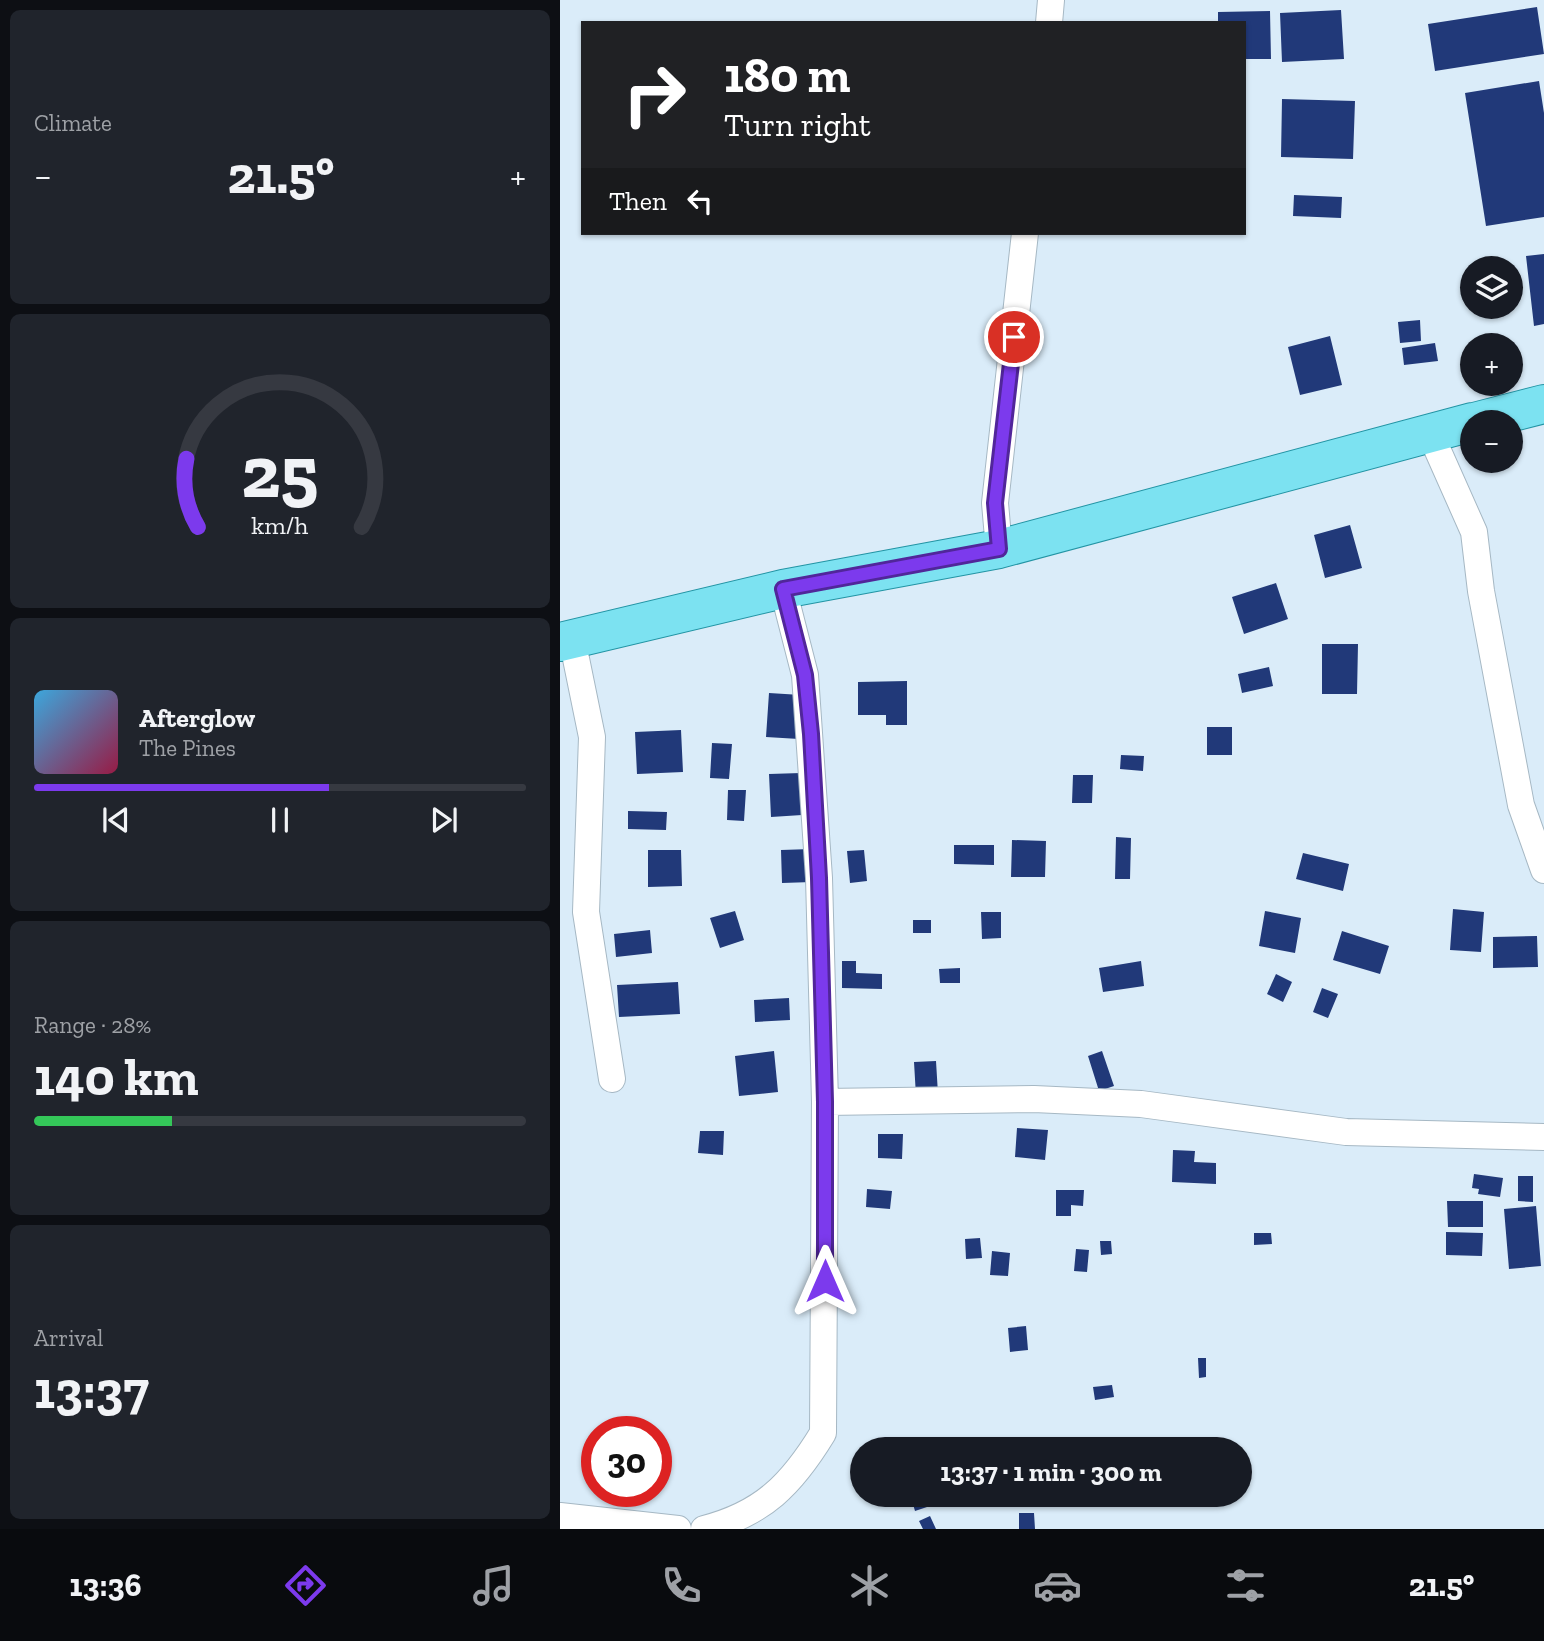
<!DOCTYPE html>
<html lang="en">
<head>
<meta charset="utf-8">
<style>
  :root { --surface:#171b24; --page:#20242c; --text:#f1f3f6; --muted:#9ea1a6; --line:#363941; --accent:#7c3aed }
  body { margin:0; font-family:"Zilla Slab",serif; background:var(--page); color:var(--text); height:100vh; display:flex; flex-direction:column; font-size:26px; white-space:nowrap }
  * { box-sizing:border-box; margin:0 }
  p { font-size:23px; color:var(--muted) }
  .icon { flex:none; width:38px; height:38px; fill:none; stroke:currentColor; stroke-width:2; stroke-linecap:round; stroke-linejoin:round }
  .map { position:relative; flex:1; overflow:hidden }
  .panel { display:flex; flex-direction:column; gap:10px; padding:10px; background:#0d0f14; width:560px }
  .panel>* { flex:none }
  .guide { position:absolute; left:21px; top:21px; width:665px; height:214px; border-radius:0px; box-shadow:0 2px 5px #0004; background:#202124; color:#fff; overflow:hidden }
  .buttons { position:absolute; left:900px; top:256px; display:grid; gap:14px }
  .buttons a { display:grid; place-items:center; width:63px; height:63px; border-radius:50%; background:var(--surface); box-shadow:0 2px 5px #0004; font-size:35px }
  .speed { position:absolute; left:21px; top:1416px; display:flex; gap:14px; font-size:35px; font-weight:700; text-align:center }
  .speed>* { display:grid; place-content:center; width:91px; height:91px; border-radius:50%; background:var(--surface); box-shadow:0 2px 5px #0004; line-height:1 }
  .speed .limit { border:10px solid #d22; background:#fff; color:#111 }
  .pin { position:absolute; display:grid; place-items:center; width:60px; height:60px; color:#fff; margin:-30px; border:4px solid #fff; border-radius:50%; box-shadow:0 2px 7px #0007 }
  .me { position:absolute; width:77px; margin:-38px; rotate:0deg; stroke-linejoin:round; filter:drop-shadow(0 0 5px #0008) }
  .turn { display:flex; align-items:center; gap:24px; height:147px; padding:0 28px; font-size:32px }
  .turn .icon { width:91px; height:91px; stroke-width:2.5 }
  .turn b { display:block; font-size:49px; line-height:60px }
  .then { display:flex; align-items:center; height:66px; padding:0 28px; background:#0003; gap:14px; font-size:26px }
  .big { font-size:52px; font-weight:800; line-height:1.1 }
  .panel .tile { flex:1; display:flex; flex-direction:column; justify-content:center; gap:10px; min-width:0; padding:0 24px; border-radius:10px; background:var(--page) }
  .panel .dial { align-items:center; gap:0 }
  .dial svg { height:182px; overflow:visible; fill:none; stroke:var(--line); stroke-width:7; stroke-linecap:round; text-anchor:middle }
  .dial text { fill:var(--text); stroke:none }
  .song { display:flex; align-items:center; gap:21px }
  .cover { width:84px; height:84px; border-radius:10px; background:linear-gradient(135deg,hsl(200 70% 55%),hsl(340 70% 35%)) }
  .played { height:7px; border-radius:4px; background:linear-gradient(90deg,var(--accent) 60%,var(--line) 60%) }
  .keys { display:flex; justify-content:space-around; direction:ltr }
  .heat { display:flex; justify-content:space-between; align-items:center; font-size:38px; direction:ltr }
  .charge { height:10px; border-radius:5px; background:linear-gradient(90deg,#34c759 28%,var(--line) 0) }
  .trip { position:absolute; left:290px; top:1437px; width:402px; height:70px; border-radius:35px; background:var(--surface); box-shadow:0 2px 5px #0004; font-weight:800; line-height:70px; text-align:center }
  .tab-bar { display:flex; height:112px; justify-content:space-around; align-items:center; background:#090b0e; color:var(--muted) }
  .tab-bar .icon { width:49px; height:49px }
  .tab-bar .active { color:var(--accent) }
  .tab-bar b { font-size:32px; color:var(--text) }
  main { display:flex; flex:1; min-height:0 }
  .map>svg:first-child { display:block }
  .building { fill:#213979 }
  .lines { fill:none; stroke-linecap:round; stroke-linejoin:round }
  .minor-casing { stroke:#a6b8c4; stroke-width:28 }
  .primary-casing { stroke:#2394a4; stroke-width:40 }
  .minor { stroke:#fff; stroke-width:26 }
  .primary { stroke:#7ce2f1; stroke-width:38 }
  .route-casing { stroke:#51269a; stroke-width:18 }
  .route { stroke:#7c3aed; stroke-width:12 }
</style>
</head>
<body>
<main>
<section class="panel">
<div class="tile"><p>Climate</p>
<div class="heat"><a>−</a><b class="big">21.5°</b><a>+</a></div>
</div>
<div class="tile dial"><svg viewBox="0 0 100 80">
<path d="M14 69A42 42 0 1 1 86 69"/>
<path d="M14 69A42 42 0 0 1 9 39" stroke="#7c3aed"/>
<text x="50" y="56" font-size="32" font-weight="700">25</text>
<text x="50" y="72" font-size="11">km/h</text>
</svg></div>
<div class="tile">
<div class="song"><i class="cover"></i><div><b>Afterglow</b><p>The Pines</p></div></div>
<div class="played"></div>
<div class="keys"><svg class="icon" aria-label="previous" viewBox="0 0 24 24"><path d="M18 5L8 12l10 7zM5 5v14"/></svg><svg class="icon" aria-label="pause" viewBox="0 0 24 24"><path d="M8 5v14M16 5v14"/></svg><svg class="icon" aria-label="next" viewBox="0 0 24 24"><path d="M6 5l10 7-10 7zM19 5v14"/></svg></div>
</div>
<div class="tile"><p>Range · 28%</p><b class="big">140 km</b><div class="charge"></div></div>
<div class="tile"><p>Arrival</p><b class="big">13:37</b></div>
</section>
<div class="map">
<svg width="984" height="1529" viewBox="0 0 984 1529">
  <rect width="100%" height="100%" fill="#daecf9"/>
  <!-- building -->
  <path class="building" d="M 977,7 L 984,54 L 875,71 L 868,24 Z
    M 781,10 L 784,59 L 722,62 L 720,13 Z
    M 710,11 L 711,59 L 684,59 L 684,23 L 658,23 L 658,12 Z
    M 979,81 L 984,113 L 984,217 L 926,226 L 905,93 Z
    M 722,99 L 795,101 L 793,159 L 721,157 Z
    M 734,195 L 782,197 L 781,218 L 733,216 Z
    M 984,254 L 984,324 L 974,326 L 966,256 Z
    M 860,320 L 861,341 L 840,343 L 838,322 Z
    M 770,336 L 782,385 L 740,395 L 728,347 Z
    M 875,343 L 878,361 L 844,365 L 842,348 Z
    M 790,525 L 802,568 L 765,578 L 754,535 Z
    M 716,583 L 728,619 L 684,634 L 672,597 Z
    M 762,644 L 798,644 L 797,694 L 762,694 Z
    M 709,667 L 713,686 L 682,693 L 678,674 Z
    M 347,681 L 347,725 L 326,725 L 326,715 L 298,715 L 298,682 Z
    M 209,693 L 241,695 L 239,739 L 206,737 Z
    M 647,727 L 672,727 L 672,755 L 647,755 Z
    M 121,730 L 123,772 L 77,774 L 75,732 Z
    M 152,743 L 172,744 L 169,779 L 150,778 Z
    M 561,755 L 584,756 L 583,771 L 560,769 Z
    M 241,773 L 242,815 L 211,817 L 209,774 Z
    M 513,775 L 533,775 L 532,803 L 512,803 Z
    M 168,790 L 186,790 L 184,821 L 167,820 Z
    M 68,811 L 107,812 L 106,830 L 68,829 Z
    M 556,837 L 571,838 L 570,879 L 555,879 Z
    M 452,840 L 486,841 L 485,877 L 451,877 Z
    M 394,845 L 434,845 L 434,865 L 394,864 Z
    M 251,849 L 252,882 L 222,883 L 221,850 Z
    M 88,850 L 121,850 L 122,886 L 88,887 Z
    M 304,850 L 307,881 L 290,883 L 287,851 Z
    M 743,853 L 789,864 L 783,891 L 736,879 Z
    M 893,909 L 924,912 L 921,952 L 890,950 Z
    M 175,911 L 184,940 L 160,948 L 150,918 Z
    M 705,911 L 741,918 L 735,953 L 699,946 Z
    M 421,912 L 441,912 L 441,938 L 422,939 Z
    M 353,920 L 371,920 L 371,933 L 353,933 Z
    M 90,930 L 92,953 L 56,957 L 54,934 Z
    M 782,931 L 829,946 L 820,974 L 773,960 Z
    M 977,936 L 978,967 L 933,968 L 933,937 Z
    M 282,961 L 296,961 L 296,973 L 322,974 L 322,989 L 282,988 Z
    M 581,961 L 584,986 L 543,992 L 539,968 Z
    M 400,968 L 400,983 L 380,983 L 379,969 Z
    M 716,974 L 732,982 L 723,1002 L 707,994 Z
    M 118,982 L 120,1014 L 59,1017 L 57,985 Z
    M 762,988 L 778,994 L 768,1018 L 753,1012 Z
    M 229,998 L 230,1020 L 195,1022 L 194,1000 Z
    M 214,1051 L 218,1092 L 179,1096 L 175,1056 Z
    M 542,1051 L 554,1086 L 539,1091 L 528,1056 Z
    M 376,1061 L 378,1094 L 356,1096 L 354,1062 Z
    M 457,1128 L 488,1130 L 485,1160 L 455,1157 Z
    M 140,1131 L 164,1131 L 163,1155 L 138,1153 Z
    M 318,1134 L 343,1134 L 342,1159 L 318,1158 Z
    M 613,1150 L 635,1151 L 634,1162 L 656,1163 L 656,1184 L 612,1182 Z
    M 914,1174 L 943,1178 L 940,1197 L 918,1194 L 919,1189 L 912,1188 Z
    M 958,1176 L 973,1176 L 973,1202 L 958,1201 Z
    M 307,1189 L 332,1191 L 330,1209 L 306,1207 Z
    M 496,1190 L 524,1190 L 523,1206 L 511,1205 L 511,1216 L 496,1216 Z
    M 887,1201 L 923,1201 L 923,1227 L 888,1227 Z
    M 976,1206 L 981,1266 L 949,1269 L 944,1209 Z
    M 886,1232 L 923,1233 L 922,1256 L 886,1255 Z
    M 694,1233 L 711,1233 L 712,1244 L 694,1245 Z
    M 420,1238 L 422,1258 L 406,1259 L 405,1239 Z
    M 540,1241 L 551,1241 L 552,1254 L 541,1255 Z
    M 516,1249 L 529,1250 L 527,1272 L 514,1271 Z
    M 432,1251 L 450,1253 L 448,1276 L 430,1275 Z
    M 466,1326 L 468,1350 L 450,1352 L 448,1328 Z
    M 638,1358 L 646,1358 L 646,1377 L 639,1378 Z
    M 552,1385 L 554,1397 L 535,1400 L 533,1387 Z
    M 350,1494 L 367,1494 L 370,1506 L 355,1511 Z
    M 459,1513 L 474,1513 L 475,1529 L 459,1529 Z
    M 370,1516 L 376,1529 L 363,1529 L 359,1521 Z"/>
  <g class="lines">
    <!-- minor casing -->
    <g class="minor-casing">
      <path id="minor" d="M 489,23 L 491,0
        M 870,433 L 914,532 L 921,591 L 961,805 L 984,870
        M 439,549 L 435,503 L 465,233
        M 12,639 L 32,737 L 26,912 L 52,1079
        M 265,1102 L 474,1099 L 581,1104 L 786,1132 L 984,1137
        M 0,1516 L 118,1529
        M 144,1529 C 203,1514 232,1484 263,1433 L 265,1102 L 259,878 L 245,675 L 223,589"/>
    </g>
    <!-- primary casing -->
    <g class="primary-casing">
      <path id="primary" d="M 914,422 L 984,404
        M 0,642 L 223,589 L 439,549 L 912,422"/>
    </g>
    <!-- minor -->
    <use href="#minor" class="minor"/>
    <!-- primary -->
    <use href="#primary" class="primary"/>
  </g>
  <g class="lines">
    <!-- route casing -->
    <g class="route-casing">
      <path id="route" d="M 265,1281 L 265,1102 L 259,878 L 251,734 L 245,675 L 223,589 L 439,549 L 435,503 L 454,337"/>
    </g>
    <!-- route -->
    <use href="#route" class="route"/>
  </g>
</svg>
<div class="buttons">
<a><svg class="icon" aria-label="layers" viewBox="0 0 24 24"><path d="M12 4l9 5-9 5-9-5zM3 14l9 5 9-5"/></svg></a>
<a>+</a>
<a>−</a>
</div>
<div class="speed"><div class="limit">30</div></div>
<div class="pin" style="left:454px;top:337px;background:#d93025"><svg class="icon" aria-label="arrive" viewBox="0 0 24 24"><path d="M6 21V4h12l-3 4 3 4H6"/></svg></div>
<svg class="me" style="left:265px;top:1281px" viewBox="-20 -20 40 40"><path d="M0-17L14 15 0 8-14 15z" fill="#7c3aed" stroke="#fff" stroke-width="4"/></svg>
<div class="trip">13:37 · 1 min · 300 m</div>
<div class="guide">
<div class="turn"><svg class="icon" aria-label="right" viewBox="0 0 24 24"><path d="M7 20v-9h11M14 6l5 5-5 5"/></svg><div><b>180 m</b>Turn right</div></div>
<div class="then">Then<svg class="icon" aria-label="left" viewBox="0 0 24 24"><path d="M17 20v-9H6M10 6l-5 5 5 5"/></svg></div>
</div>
</div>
</main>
<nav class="tab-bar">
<b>13:36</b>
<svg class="icon active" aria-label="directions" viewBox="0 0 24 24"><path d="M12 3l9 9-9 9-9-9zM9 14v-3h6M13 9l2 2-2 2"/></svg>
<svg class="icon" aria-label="music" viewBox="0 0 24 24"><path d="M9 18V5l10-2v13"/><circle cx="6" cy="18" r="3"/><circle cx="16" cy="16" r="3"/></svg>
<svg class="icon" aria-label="phone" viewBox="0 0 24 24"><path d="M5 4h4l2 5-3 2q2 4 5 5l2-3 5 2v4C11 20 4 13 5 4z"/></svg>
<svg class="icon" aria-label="climate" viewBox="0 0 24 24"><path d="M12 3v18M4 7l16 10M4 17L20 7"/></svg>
<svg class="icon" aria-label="car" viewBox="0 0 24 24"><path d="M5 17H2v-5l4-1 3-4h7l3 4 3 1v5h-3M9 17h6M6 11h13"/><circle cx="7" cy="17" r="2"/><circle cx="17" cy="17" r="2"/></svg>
<svg class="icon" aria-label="filters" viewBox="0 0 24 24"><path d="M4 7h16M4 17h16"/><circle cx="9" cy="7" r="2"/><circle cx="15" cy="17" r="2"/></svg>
<b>21.5°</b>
</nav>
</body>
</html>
